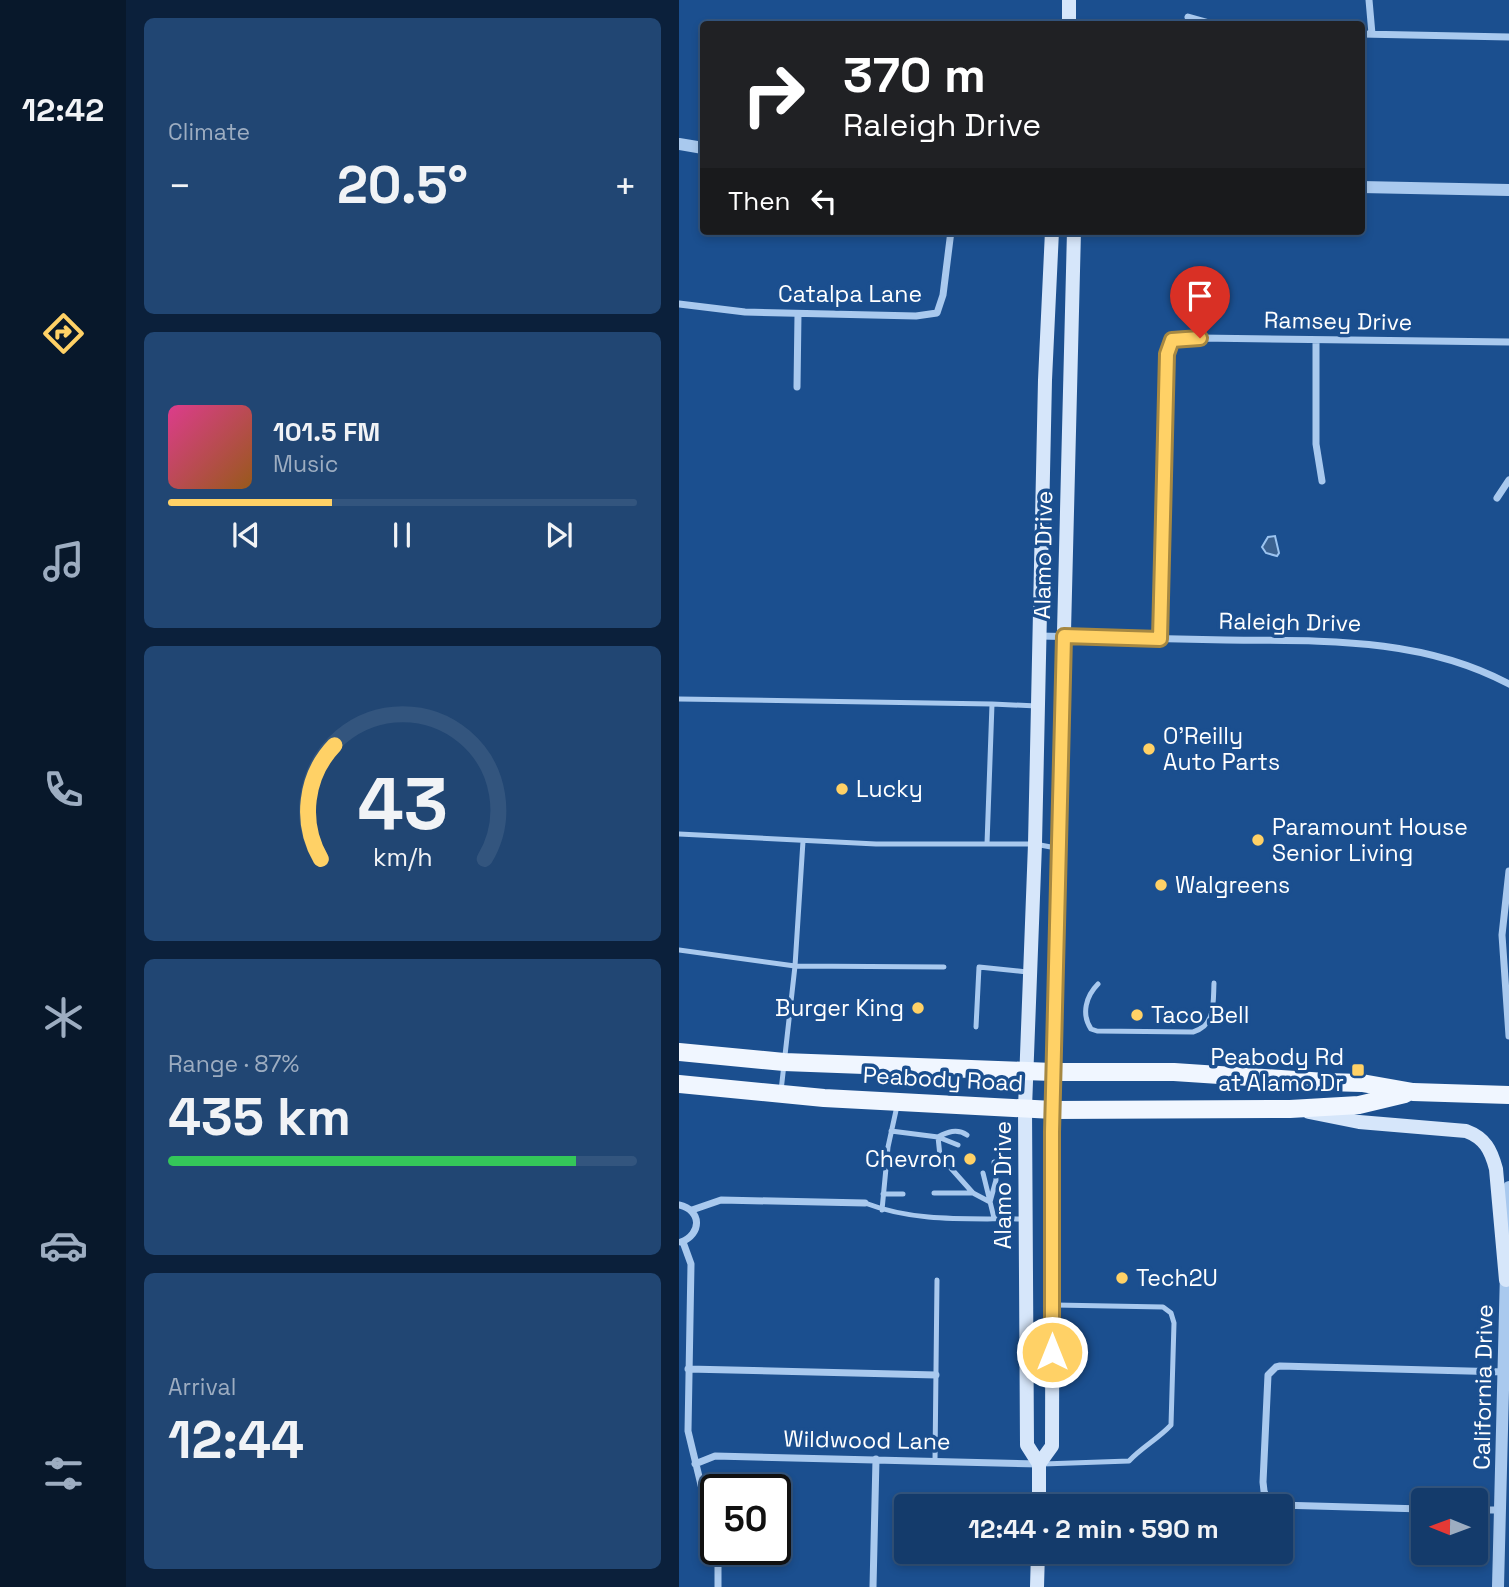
<!DOCTYPE html>
<html lang="en">
<head>
<meta charset="utf-8">
<style>
  :root { --surface:#143b6b; --page:#214673; --text:#f1f3f6; --muted:#9dadc1; --line:#33557e; --accent:#ffd166 }
  body { margin:0; font-family:"Space Grotesk",sans-serif; background:var(--page); color:var(--text); height:100vh; display:flex; flex-direction:column; font-size:26px; white-space:nowrap }
  * { box-sizing:border-box; margin:0 }
  p { font-size:23px; color:var(--muted) }
  .icon { flex:none; width:38px; height:38px; fill:none; stroke:currentColor; stroke-width:2; stroke-linecap:round; stroke-linejoin:round }
  .map { position:relative; flex:1; overflow:hidden }
  .details { display:flex; flex-direction:column; gap:18px; padding:18px; background:#0b203b; width:553px }
  .details>* { flex:none }
  .guide { position:absolute; left:21px; top:21px; width:665px; height:214px; border-radius:7px; box-shadow:0 4px 10px #0003,0 0 0 2px var(--line); background:#202124; color:#fff; overflow:hidden }
  .needle { width:46px; rotate:271deg }
  .buttons { position:absolute; left:732px; top:1488px; display:grid; gap:14px }
  .buttons a { display:grid; place-items:center; width:77px; height:77px; border-radius:7px; background:var(--surface); box-shadow:0 4px 10px #0003,0 0 0 2px var(--line); font-size:35px }
  .speed { position:absolute; left:21px; top:1474px; display:flex; gap:14px; font-size:35px; font-weight:700; text-align:center }
  .speed>* { display:grid; place-content:center; width:91px; height:91px; border-radius:50%; background:var(--surface); box-shadow:0 4px 10px #0003,0 0 0 2px var(--line); line-height:1 }
  .speed .limit { border:4px solid #111; border-radius:10px; background:#fff; color:#111 }
  .pin { position:absolute; display:grid; place-items:center; width:60px; height:60px; color:#fff; margin:-72px -30px; border-radius:50% 50% 50% 0; rotate:-45deg; box-shadow:0 0 7px #0007 }
  .pin .icon { rotate:45deg }
  .me { position:absolute; width:77px; margin:-38px; rotate:0deg; stroke-linejoin:round; filter:drop-shadow(0 0 5px #0008) }
  .turn { display:flex; align-items:center; gap:24px; height:147px; padding:0 28px; font-size:32px }
  .turn .icon { width:91px; height:91px; stroke-width:2.5 }
  .turn b { display:block; font-size:49px; line-height:60px }
  .then { display:flex; align-items:center; height:66px; padding:0 28px; background:#0003; gap:14px; font-size:26px }
  .big { font-size:52px; font-weight:700; line-height:1.1 }
  .details .card { flex:1; display:flex; flex-direction:column; justify-content:center; gap:10px; min-width:0; padding:0 24px; border-radius:10px; background:var(--page) }
  .details .dial { align-items:center; gap:0 }
  .dial svg { height:182px; overflow:visible; fill:none; stroke:var(--line); stroke-width:7; stroke-linecap:round; text-anchor:middle }
  .dial text { fill:var(--text); stroke:none }
  .song { display:flex; align-items:center; gap:21px }
  .cover { width:84px; height:84px; border-radius:10px; background:linear-gradient(135deg,hsl(330 70% 55%),hsl(30 70% 35%)) }
  .played { height:7px; border-radius:4px; background:linear-gradient(90deg,var(--accent) 35%,var(--line) 35%) }
  .keys { display:flex; justify-content:space-around; direction:ltr }
  .heat { display:flex; justify-content:space-between; align-items:center; font-size:38px; direction:ltr }
  .charge { height:10px; border-radius:5px; background:linear-gradient(90deg,#34c759 87%,var(--line) 0) }
  .trip { position:absolute; left:215px; top:1494px; width:399px; height:70px; border-radius:7px; background:var(--surface); box-shadow:0 4px 10px #0003,0 0 0 2px var(--line); font-weight:700; line-height:70px; text-align:center }
  main { display:flex; flex:1; min-height:0 }
  .menu { display:flex; flex-direction:column; width:126px; justify-content:space-around; align-items:center; background:#08182b; color:var(--muted) }
  .menu .icon { width:49px; height:49px }
  .menu .current { color:var(--accent) }
  .menu b { font-size:32px; color:var(--text) }
  .map>svg:first-child { display:block }
  .water { fill:#3c6290; stroke:#9cc4f0; stroke-width:2 }
  .lines { fill:none; stroke-linecap:round; stroke-linejoin:round }
  .service { stroke:#a9c9ee; stroke-width:5 }
  .minor { stroke:#a9c9ee; stroke-width:7 }
  .tertiary { stroke:#a9c9ee; stroke-width:12 }
  .secondary { stroke:#d6e6fa; stroke-width:14 }
  .primary { stroke:#f0f6ff; stroke-width:18 }
  .route-casing { stroke:#a68842; stroke-width:18 }
  .route { stroke:#ffd166; stroke-width:12 }
  .poi-dot { fill:#ffd166; stroke:#1b4f8f; stroke-width:2.5 }
  .labels { text-anchor:middle; stroke-width:7; stroke-linejoin:round; paint-order:stroke }
  .street-label { font-size:23px; fill:#fff; stroke:#1b4f8f }
  .poi-label { font-size:23px; fill:#fff; stroke:#1b4f8f; text-anchor:start }
</style>
</head>
<body>
<main>
<nav class="menu">
<b>12:42</b>
<svg class="icon current" aria-label="directions" viewBox="0 0 24 24"><path d="M12 3l9 9-9 9-9-9zM9 14v-3h6M13 9l2 2-2 2"/></svg>
<svg class="icon" aria-label="music" viewBox="0 0 24 24"><path d="M9 18V5l10-2v13"/><circle cx="6" cy="18" r="3"/><circle cx="16" cy="16" r="3"/></svg>
<svg class="icon" aria-label="phone" viewBox="0 0 24 24"><path d="M5 4h4l2 5-3 2q2 4 5 5l2-3 5 2v4C11 20 4 13 5 4z"/></svg>
<svg class="icon" aria-label="climate" viewBox="0 0 24 24"><path d="M12 3v18M4 7l16 10M4 17L20 7"/></svg>
<svg class="icon" aria-label="car" viewBox="0 0 24 24"><path d="M5 17H2v-5l4-1 3-4h7l3 4 3 1v5h-3M9 17h6M6 11h13"/><circle cx="7" cy="17" r="2"/><circle cx="17" cy="17" r="2"/></svg>
<svg class="icon" aria-label="filters" viewBox="0 0 24 24"><path d="M4 7h16M4 17h16"/><circle cx="9" cy="7" r="2"/><circle cx="15" cy="17" r="2"/></svg>
</nav>
<section class="details">
<div class="card"><p>Climate</p>
<div class="heat"><a>−</a><b class="big">20.5°</b><a>+</a></div>
</div>
<div class="card">
<div class="song"><i class="cover"></i><div><b>101.5 FM</b><p>Music</p></div></div>
<div class="played"></div>
<div class="keys"><svg class="icon" aria-label="previous" viewBox="0 0 24 24"><path d="M18 5L8 12l10 7zM5 5v14"/></svg><svg class="icon" aria-label="pause" viewBox="0 0 24 24"><path d="M8 5v14M16 5v14"/></svg><svg class="icon" aria-label="next" viewBox="0 0 24 24"><path d="M6 5l10 7-10 7zM19 5v14"/></svg></div>
</div>
<div class="card dial"><svg viewBox="0 0 100 80">
<path d="M14 69A42 42 0 1 1 86 69"/>
<path d="M14 69A42 42 0 0 1 20 19" stroke="#ffd166"/>
<text x="50" y="56" font-size="32" font-weight="700">43</text>
<text x="50" y="72" font-size="11">km/h</text>
</svg></div>
<div class="card"><p>Range · 87%</p><b class="big">435 km</b><div class="charge"></div></div>
<div class="card"><p>Arrival</p><b class="big">12:44</b></div>
</section>
<div class="map">
<svg width="830" height="1587" viewBox="0 0 830 1587">
  <rect width="100%" height="100%" fill="#1b4f8f"/>
  <!-- water -->
  <path class="water" d="M 596,536 L 600,553 L 598,556 L 587,553 L 583,547 L 589,537 Z"/>
  <g class="lines">
    <!-- service -->
    <path class="service" d="M 0,699 L 313,704 L 308,844
      M 313,704 L 358,706
      M 0,834 L 197,844 L 356,844 L 377,848
      M 0,950 L 116,966 L 265,967
      M 419,984 C 407,996 402,1014 412,1029 L 418,1031 L 514,1032 C 537,1025 534,1003 535,983
      M 297,1027 L 300,967 L 348,972
      M 102,1091 L 116,966 L 124,841
      M 212,1131 L 259,1137 L 279,1145
      M 288,1135 C 278,1128 268,1132 259,1137 L 261,1156 L 294,1193 L 311,1202 L 317,1180 L 315,1162
      M 304,1173 L 315,1218
      M 255,1193 L 293,1193
      M 204,1194 L 224,1194
      M 186,1203 C 238,1223 291,1218 345,1219
      M 203,1210 L 209,1147 L 218,1106
      M 256,1460 L 258,1280
      M 364,1464 L 450,1461 C 463,1447 479,1439 492,1425 L 495,1323 L 492,1313 L 484,1307 L 376,1305"/>
    <!-- minor -->
    <path class="minor" d="M 690,0 L 693,34
      M 509,17 L 534,24
      M 682,34 L 830,37
      M 0,304 L 66,312 L 237,316 L 258,313 L 264,295 L 272,231
      M 637,340 L 637,444 L 643,481
      M 118,387 L 119,314
      M 818,498 L 830,480
      M 360,636 C 422,637 485,639 547,640 C 644,641 742,637 830,684
      M 481,639 L 487,368 L 488,354 L 493,340 L 521,338 L 830,342
      M 830,871 L 823,935 L 830,1036
      M 0,1205 C 23,1210 23,1234 2,1242
      M 13,1210 L 42,1200 L 186,1203
      M 4,1242 L 12,1264 L 9,1431 L 37,1547
      M 9,1369 L 257,1375
      M 16,1464 L 36,1456 L 360,1464
      M 744,1509 L 599,1505 L 589,1501 L 585,1491 L 584,1482 L 589,1375 L 597,1367 L 601,1366 L 826,1372
      M 796,1510 L 821,1510
      M 37,1549 L 39,1558 L 39,1587
      M 194,1587 L 197,1459"/>
    <!-- tertiary -->
    <path class="tertiary" d="M 0,144 L 24,148
      M 682,187 L 830,190
      M 828,1240 L 830,1187
      M 819,1587 L 827,1272"/>
    <!-- secondary -->
    <path class="secondary" d="M 390,24 L 390,0
      M 630,1112 L 680,1122 L 787,1131 C 806,1138 812,1150 817,1169 L 827,1280
      M 360,1464 L 373,1446 L 374,1072 L 395,231
      M 360,1507 L 360,1464 L 348,1445 L 346,1108 L 356,844 L 366,380 L 373,231
      M 358,1587 L 359,1552"/>
    <!-- primary -->
    <path class="primary" d="M 0,1052 L 105,1062 L 374,1072 L 495,1072 L 647,1082 L 683,1083 L 734,1092 L 830,1095
      M 0,1084 L 145,1098 L 374,1110 L 611,1109 L 680,1105 L 726,1094"/>
  </g>
  <g class="lines">
    <!-- route casing -->
    <g class="route-casing">
      <path id="route" d="M 373,1352 L 373,1132 L 385,636 L 481,639 L 488,354 L 493,340 L 521,338"/>
    </g>
    <!-- route -->
    <use href="#route" class="route"/>
  </g>
  <!-- markers -->
  <g class="poi-dot">
    <circle cx="470" cy="749" r="7"/>
    <circle cx="163" cy="789" r="7"/>
    <circle cx="579" cy="840" r="7"/>
    <circle cx="482" cy="885" r="7"/>
    <circle cx="239" cy="1008" r="7"/>
    <circle cx="458" cy="1015" r="7"/>
    <rect x="672" y="1063" width="14" height="14" rx="3.5"/>
    <circle cx="291" cy="1159" r="7"/>
    <circle cx="443" cy="1278" r="7"/>
  </g>
  <g class="labels">
    <!-- street labels -->
    <g class="street-label">
      <text x="171" y="302">Catalpa Lane</text>
      <text transform="translate(659 321) rotate(1)" y="8">Ramsey Drive</text>
      <text transform="translate(364 555) rotate(-89)" y="8">Alamo Drive</text>
      <text transform="translate(611 622) rotate(1)" y="8">Raleigh Drive</text>
      <text transform="translate(264 1079) rotate(3)" y="8">Peabody Road</text>
      <text transform="translate(324 1185) rotate(-90)" y="8">Alamo Drive</text>
      <text transform="translate(804 1387) rotate(-89)" y="8">California Drive</text>
      <text transform="translate(188 1440) rotate(1)" y="8">Wildwood Lane</text>
    </g>
    <!-- poi labels -->
    <g class="poi-label">
      <text x="484" y="744">O'Reilly<tspan x="484" dy="26">Auto Parts</tspan></text>
      <text x="177" y="797">Lucky</text>
      <text x="593" y="835">Paramount House<tspan x="593" dy="26">Senior Living</tspan></text>
      <text x="496" y="893">Walgreens</text>
      <text x="225" y="1016" text-anchor="end">Burger King</text>
      <text x="472" y="1023">Taco Bell</text>
      <text x="665" y="1065" text-anchor="end">Peabody Rd<tspan x="665" dy="26">at Alamo Dr</tspan></text>
      <text x="277" y="1167" text-anchor="end">Chevron</text>
      <text x="457" y="1286">Tech2U</text>
    </g>
  </g>
</svg>
<div class="buttons">
<a><svg class="needle" viewBox="-14 -14 28 28"><path d="M0-13l5 13h-10z" fill="#e53935"/><path d="M0 13l5-13h-10z" fill="#9dadc1"/></svg></a>
</div>
<div class="speed"><div class="limit">50</div></div>
<div class="pin" style="left:521px;top:338px;background:#d93025"><svg class="icon" aria-label="arrive" viewBox="0 0 24 24"><path d="M6 21V4h12l-3 4 3 4H6"/></svg></div>
<svg class="me" style="left:373px;top:1352px" viewBox="-20 -20 40 40"><circle r="17" fill="#ffd166" stroke="#fff" stroke-width="3"/><path d="M0-11L8 9 0 5-8 9z" fill="#fff"/></svg>
<div class="trip">12:44 · 2 min · 590 m</div>
<div class="guide">
<div class="turn"><svg class="icon" aria-label="right" viewBox="0 0 24 24"><path d="M7 20v-9h11M14 6l5 5-5 5"/></svg><div><b>370 m</b>Raleigh Drive</div></div>
<div class="then">Then<svg class="icon" aria-label="left" viewBox="0 0 24 24"><path d="M17 20v-9H6M10 6l-5 5 5 5"/></svg></div>
</div>
</div>
</main>
</body>
</html>
